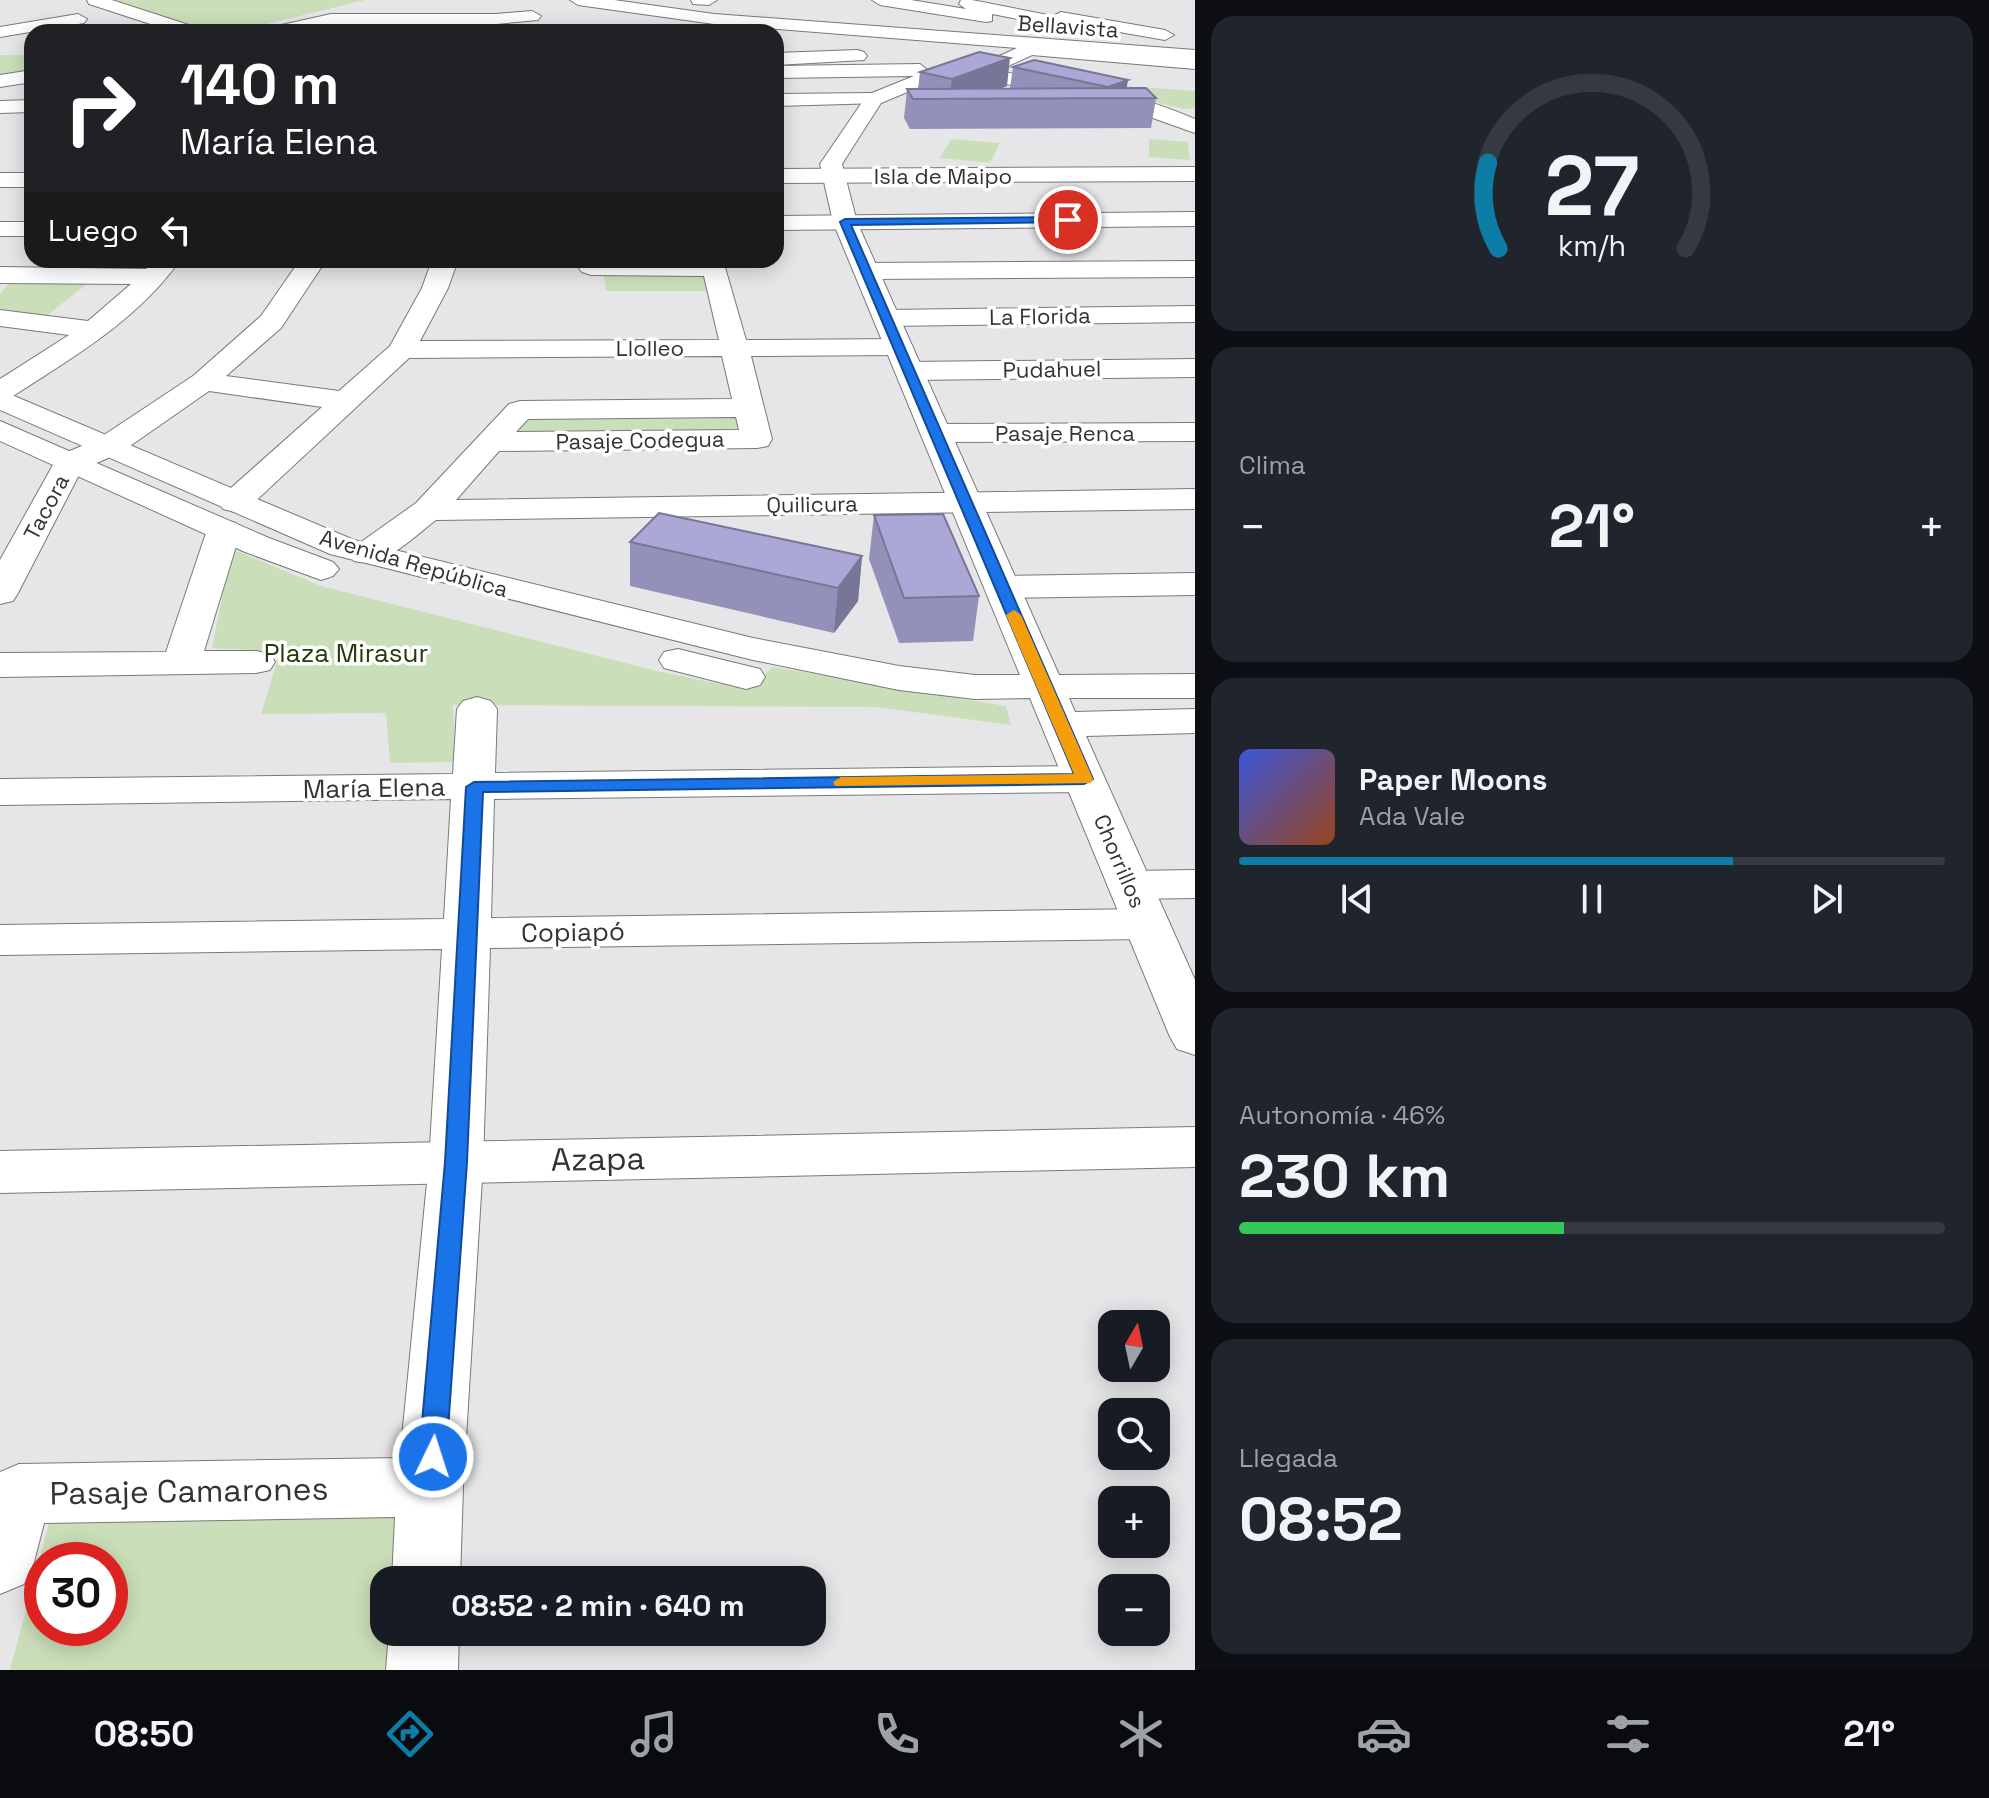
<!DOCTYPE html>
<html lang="es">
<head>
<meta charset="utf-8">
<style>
  :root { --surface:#171b24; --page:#20242c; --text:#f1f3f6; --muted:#9ea1a6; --line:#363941; --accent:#0c7ea6 }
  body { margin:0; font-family:"Space Grotesk",sans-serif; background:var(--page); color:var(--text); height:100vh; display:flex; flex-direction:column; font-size:30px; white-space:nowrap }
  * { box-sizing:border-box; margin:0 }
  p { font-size:26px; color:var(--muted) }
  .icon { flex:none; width:44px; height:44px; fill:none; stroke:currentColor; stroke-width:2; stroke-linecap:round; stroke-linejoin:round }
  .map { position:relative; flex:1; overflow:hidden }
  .sheet { display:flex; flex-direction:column; gap:16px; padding:16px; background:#0d0f14; width:794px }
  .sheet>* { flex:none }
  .banner { position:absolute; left:24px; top:24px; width:760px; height:244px; border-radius:24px; box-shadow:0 4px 20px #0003; background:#202124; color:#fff; overflow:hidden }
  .needle { width:52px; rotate:9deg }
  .fabs { position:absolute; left:1098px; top:1310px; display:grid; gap:16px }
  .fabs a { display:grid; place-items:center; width:72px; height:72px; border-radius:16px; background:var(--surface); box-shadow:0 4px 20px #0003; font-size:40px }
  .speed { position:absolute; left:24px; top:1542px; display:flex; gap:16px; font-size:40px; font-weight:700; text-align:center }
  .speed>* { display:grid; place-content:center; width:104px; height:104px; border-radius:50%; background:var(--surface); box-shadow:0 4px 20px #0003; line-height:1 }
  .speed .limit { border:12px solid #d22; background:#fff; color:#111 }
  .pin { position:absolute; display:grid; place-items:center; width:68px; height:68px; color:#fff; margin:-34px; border:4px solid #fff; border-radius:50%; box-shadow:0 2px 8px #0007 }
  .me { position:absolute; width:88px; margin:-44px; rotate:4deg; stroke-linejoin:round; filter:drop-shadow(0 0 6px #0008) }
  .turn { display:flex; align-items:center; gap:28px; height:168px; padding:0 24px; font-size:36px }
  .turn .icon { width:104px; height:104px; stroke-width:2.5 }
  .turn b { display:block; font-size:56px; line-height:68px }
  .then { display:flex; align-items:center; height:76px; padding:0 24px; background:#0003; gap:16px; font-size:30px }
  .big { font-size:60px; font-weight:700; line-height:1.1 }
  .sheet .widget { flex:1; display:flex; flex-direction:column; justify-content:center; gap:12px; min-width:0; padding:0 28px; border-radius:24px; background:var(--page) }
  .sheet .dial { align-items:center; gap:0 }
  .dial svg { height:208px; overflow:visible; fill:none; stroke:var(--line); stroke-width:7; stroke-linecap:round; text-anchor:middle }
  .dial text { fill:var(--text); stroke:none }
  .song { display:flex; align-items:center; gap:24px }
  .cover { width:96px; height:96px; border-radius:12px; background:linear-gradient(135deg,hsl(230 70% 55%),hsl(20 70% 35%)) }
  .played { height:8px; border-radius:4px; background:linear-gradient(90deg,var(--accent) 70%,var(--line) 70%) }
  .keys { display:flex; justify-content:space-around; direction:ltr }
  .heat { display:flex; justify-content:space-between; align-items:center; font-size:44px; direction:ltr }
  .charge { height:12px; border-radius:6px; background:linear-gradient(90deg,#34c759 46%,var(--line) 0) }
  .trip { position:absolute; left:370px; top:1566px; width:456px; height:80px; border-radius:24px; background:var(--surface); box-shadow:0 4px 20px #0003; font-weight:700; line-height:80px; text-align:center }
  .tabs { display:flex; height:128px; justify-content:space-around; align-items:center; background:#090b0e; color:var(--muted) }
  .tabs .icon { width:56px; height:56px }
  .tabs .selected { color:var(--accent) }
  .tabs b { font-size:36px; color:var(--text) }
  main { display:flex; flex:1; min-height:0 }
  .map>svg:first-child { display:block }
  .green { fill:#cadfb9; fill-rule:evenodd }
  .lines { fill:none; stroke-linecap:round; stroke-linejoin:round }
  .street-casing { stroke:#79797a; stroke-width:2 }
  .secondary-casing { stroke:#79797a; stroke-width:2 }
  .street { fill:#fff; fill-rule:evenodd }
  .secondary { fill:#fff; fill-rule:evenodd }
  .wall { fill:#9390b9 }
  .shaded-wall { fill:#787696 }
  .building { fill:#aba8d7; stroke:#787696; stroke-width:2 }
  .route { fill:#1a73e8; stroke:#114b97; stroke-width:2 }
  .slow { fill:#f59e0b }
  .labels { text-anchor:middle; stroke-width:7; stroke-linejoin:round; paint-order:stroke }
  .far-street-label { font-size:22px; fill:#333334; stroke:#fff }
  .park-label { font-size:26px; fill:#253c0a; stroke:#fff }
  .street-label { font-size:26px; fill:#333334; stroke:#fff }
  .near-street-label { font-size:32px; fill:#333334; stroke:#fff }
</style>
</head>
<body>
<main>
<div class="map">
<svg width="1195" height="1670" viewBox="0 0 1195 1670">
  <rect width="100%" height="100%" fill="#e6e6e8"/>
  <!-- green -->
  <path class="green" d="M 112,0 L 365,0 L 234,32 L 210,32 Z
    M 0,55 L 32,55 L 32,71 L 0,76 Z
    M 1067,82 L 1195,91 L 1195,108 L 1185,109 Z
    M 951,139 L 1000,143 L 990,163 L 940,158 Z
    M 1149,139 L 1188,142 L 1190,160 L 1149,157 Z
    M 603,271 L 706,272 L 711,291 L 606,291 Z
    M 13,279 L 93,279 L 44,318 L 0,313 L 0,294 Z
    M 525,413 L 736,413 L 742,431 L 519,433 Z
    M 232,549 L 321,586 L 657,671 L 748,690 L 773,667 L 1006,706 L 1011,725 L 877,707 L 453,705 L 456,762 L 390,763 L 386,713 L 261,714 L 280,652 L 212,648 Z
    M 404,1516 L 400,1580 L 384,1580 L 384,1632 L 397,1632 L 395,1670 L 10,1670 L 49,1523 ZM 42,1560 L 110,1560 L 110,1628 L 42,1628 Z"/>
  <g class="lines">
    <!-- street casing -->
    <g class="street-casing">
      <path id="street" d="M 87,0 L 112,0 L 198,28 L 201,32 L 175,32 L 89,4 Z
        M 691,0 L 717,0 L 709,5 L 693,4 Z
        M 872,0 L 911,0 L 966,9 L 959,4 L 961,0 L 972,0 L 1053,16 L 1061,12 L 1165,30 L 1174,35 L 1165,40 L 1062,22 L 1054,26 L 992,14 L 992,21 L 986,22 L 880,5 Z
        M 532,11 L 541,16 L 538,20 L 496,24 L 331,24 L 297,32 L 265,32 L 268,28 L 331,14 L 496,14 Z
        M 78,14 L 87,19 L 84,23 L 0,37 L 0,27 Z
        M 1026,45 L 1195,57 L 1195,69 L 1020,54 L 1017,50 Z
        M 858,50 L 864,52 L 867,56 L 864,60 L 776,65 L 776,53 Z
        M 949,66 C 1033,75 1117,85 1195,119 L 1195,133 L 1102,100 L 1043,89 L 942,76 L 940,72 L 942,68 Z
        M 874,93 L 884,99 L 881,103 L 776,106 L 776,94 Z
        M 32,100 L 32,112 L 0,113 L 0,101 Z
        M 1195,167 L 1195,181 L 776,183 L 776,169 Z
        M 0,173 L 32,173 L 32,187 L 0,187 Z
        M 1195,212 L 1195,226 L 776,230 L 776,216 Z
        M 0,222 L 32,222 L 32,236 L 0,236 Z
        M 154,260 L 180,260 C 138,320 72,358 10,398 L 0,401 L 0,379 L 69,335 L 0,326 L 0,310 L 88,321 L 131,284 L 0,283 L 0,267 L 146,269 Z
        M 300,260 L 326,260 L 281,328 L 226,376 L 339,391 L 390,346 L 422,288 L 432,260 L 458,260 L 448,288 L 420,341 L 719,340 L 704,276 L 591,275 L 582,272 L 578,267 L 589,260 L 724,264 L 746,340 L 899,339 L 909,341 L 913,347 L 909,353 L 899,355 L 751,356 L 772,439 L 768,446 L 757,448 L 499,451 L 456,500 L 1195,489 L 1195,509 L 436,520 C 413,537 384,569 354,561 L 349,554 L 354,547 L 416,503 L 509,404 L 520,401 L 732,399 L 722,356 L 409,358 L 247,509 L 235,512 L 223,509 L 218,502 L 223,495 L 322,407 L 209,391 L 120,453 L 82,469 L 18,593 L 13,601 L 0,604 L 0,560 L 58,456 L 98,439 L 193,376 L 261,316 ZM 736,417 L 739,430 L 516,432 L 528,419 Z
        M 1195,261 L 1195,277 L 866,279 L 857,276 L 853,271 L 857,266 L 866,263 Z
        M 1195,306 L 1195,322 L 886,326 L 876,324 L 873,318 L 876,312 L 886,310 Z
        M 1195,359 L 1195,377 L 909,380 L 899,377 L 895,371 L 899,365 L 909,362 Z
        M 1195,423 L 1195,441 L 936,442 L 925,440 L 921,433 L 925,426 L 936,424 Z
        M 224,520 L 236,523 L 241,530 L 204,651 L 256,651 L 270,654 L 275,662 L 270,670 L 256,673 L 0,677 L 0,653 L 166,652 L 207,530 L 212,523 Z
        M 1195,573 L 1195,595 L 1002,598 L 989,595 L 984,587 L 989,579 L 1002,576 Z
        M 678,649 L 760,669 L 765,677 L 760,685 L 746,689 L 664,668 L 659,660 L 664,652 Z
        M 477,697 L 491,701 L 497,709 L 495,773 L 1084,766 L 1099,770 L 1105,779 L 1099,788 L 1084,792 L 494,799 L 491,918 L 1147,909 L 1164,913 L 1170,924 L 1164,935 L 1147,939 L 490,948 L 483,1162 L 463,1487 L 460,1580 L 392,1580 L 395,1517 L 44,1523 L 34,1562 L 24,1584 L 0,1594 L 0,1472 L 19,1464 L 400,1458 L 429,1162 L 442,949 L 0,955 L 0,925 L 444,919 L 451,799 L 0,805 L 0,779 L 453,774 L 457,709 L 463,701 Z
        M 1195,870 L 1195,898 L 1130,899 L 1114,895 L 1107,885 L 1114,875 L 1130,871 Z
        M 389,1632 L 459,1632 L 458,1670 L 386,1670 Z"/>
    </g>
    <!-- secondary casing -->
    <g class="secondary-casing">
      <path id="secondary" d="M 570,0 L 614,0 L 714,14 L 1195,50 L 1195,62 L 1043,50 L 993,73 L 934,81 L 881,103 L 842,164 L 857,222 L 1059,675 L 1195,674 L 1195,698 L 1069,698 L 1075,712 L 1195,709 L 1195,733 L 1086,736 L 1195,980 L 1195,1055 L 1177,1049 L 1170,1037 L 1030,698 L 975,699 L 899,690 L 753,660 L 330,554 L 0,410 L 0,390 L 354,540 L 753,638 L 899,666 L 975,675 L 1020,675 L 833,222 L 820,164 L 867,95 L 914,76 L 776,78 L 776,66 L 920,64 L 929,71 L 982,64 L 1017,48 L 714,24 L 578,5 Z
        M 32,70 L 32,82 L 0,87 L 0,75 Z
        M 0,421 L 269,538 L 333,562 L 339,569 L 333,576 L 321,580 L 245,552 L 0,441 Z
        M 1195,1127 L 1195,1167 L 0,1193 L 0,1151 Z"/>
    </g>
    <!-- street -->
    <use href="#street" class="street"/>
    <!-- secondary -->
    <use href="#secondary" class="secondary"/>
  </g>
  <!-- wall -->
  <path class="wall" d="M 1013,67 L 1127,88 L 1156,98 L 1151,128 L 910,129 L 904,118 L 907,89 L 918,89 L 920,72 L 1007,86 L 1001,89 L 1010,88 Z
    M 874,515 L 979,596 L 973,641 L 899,643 L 869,559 Z
    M 630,542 L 862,556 L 858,601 L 834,633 L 630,586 Z"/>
  <!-- shaded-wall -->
  <path class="shaded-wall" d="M 1010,58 L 1007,86 L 972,99 L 950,99 L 952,79 Z
    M 1128,80 L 1125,98 L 1106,98 L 1108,87 Z
    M 862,556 L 858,601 L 834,633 L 838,588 Z"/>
  <!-- building -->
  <path class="building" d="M 979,52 L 1010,58 L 952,79 L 920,72 Z
    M 1034,60 L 1128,80 L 1108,87 L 1013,67 Z
    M 1146,88 L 1156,98 L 913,99 L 907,89 Z
    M 659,513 L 862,556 L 838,588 L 630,542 Z
    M 943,514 L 979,596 L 904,598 L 874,515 Z"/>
  <!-- route -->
  <path class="route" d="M 1068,217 L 1071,222 L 851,225 L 1093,779 L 1084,784 L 483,792 L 467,1162 L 446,1457 L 442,1466 L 433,1469 L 423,1466 L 419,1457 L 445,1162 L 466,787 L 474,782 L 1074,774 L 840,222 L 845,219 Z"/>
  <!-- slow -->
  <path class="slow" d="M 1014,610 L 1021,615 L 1093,779 L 1091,783 L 835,786 L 833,782 L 841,777 L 1074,774 L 1006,615 Z"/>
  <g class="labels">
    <!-- far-street labels -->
    <g class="far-street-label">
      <text transform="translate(1068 26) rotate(4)" y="8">Bellavista</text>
      <text x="943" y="184">Isla de Maipo</text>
      <text transform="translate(1040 316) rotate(-1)" y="8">La Florida</text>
      <text x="650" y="356">Llolleo</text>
      <text transform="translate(1052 369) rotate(-1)" y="8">Pudahuel</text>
      <text x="1065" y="441">Pasaje Renca</text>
      <text transform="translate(640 440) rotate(-1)" y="8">Pasaje Codegua</text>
      <text transform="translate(812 504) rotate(-1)" y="8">Quilicura</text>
      <text transform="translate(46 507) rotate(-62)" y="8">Tacora</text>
      <text transform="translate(414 563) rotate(16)" y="8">Avenida República</text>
      <text transform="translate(1120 861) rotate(67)" y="8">Chorrillos</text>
    </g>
    <!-- park labels -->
    <g class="park-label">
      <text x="346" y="662">Plaza Mirasur</text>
    </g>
    <!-- street labels -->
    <g class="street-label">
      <text transform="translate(374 788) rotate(-1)" y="9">María Elena</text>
      <text transform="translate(573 932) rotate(-1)" y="9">Copiapó</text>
    </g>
    <!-- near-street labels -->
    <g class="near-street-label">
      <text transform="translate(598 1159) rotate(-1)" y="11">Azapa</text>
      <text transform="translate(189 1491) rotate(-1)" y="11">Pasaje Camarones</text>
    </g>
  </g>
</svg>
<div class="fabs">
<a><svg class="needle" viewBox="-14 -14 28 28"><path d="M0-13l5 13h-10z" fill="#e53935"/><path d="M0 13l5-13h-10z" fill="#9ea1a6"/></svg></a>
<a><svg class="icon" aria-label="search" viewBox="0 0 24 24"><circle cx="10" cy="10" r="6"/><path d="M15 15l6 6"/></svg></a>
<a>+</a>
<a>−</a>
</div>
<div class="speed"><div class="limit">30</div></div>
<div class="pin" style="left:1068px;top:220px;background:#d93025"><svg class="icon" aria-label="arrive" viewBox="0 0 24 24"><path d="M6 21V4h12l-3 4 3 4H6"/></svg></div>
<svg class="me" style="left:433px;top:1457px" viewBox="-20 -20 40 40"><circle r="17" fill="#1a73e8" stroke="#fff" stroke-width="3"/><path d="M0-11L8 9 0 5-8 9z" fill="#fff"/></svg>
<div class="trip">08:52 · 2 min · 640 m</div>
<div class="banner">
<div class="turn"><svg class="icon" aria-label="right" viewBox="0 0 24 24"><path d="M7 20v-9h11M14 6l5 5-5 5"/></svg><div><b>140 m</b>María Elena</div></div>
<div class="then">Luego<svg class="icon" aria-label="left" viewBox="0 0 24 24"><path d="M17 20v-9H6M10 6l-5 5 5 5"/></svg></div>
</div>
</div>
<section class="sheet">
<div class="widget dial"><svg viewBox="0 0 100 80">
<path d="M14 69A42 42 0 1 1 86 69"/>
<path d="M14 69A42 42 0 0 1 10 36" stroke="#0c7ea6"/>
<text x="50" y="56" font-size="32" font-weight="700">27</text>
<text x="50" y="72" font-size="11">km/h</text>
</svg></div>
<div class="widget"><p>Clima</p>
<div class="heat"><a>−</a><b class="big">21°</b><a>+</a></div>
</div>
<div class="widget">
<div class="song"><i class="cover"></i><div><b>Paper Moons</b><p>Ada Vale</p></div></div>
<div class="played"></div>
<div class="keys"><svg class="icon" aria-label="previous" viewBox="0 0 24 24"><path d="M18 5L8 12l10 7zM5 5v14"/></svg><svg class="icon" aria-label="pause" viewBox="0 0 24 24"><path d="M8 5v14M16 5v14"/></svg><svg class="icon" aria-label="next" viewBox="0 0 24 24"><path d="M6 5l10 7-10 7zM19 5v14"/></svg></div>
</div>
<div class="widget"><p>Autonomía · 46%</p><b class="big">230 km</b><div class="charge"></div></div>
<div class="widget"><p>Llegada</p><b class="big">08:52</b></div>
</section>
</main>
<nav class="tabs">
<b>08:50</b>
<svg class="icon selected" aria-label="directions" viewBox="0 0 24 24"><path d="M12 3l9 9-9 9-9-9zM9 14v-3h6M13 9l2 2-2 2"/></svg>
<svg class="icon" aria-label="music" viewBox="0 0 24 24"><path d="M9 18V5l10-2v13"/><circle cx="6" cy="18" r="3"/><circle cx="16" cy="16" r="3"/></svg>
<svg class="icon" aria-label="phone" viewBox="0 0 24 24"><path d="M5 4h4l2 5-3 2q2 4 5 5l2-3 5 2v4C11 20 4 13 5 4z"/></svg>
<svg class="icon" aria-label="climate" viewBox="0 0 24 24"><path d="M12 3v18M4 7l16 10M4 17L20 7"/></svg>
<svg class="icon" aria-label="car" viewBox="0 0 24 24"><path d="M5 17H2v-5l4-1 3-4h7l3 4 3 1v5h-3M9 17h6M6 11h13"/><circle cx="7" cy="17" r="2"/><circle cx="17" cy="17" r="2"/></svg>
<svg class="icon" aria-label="filters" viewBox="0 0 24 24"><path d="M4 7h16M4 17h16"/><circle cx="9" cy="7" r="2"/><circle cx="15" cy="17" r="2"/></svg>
<b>21°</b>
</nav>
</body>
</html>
